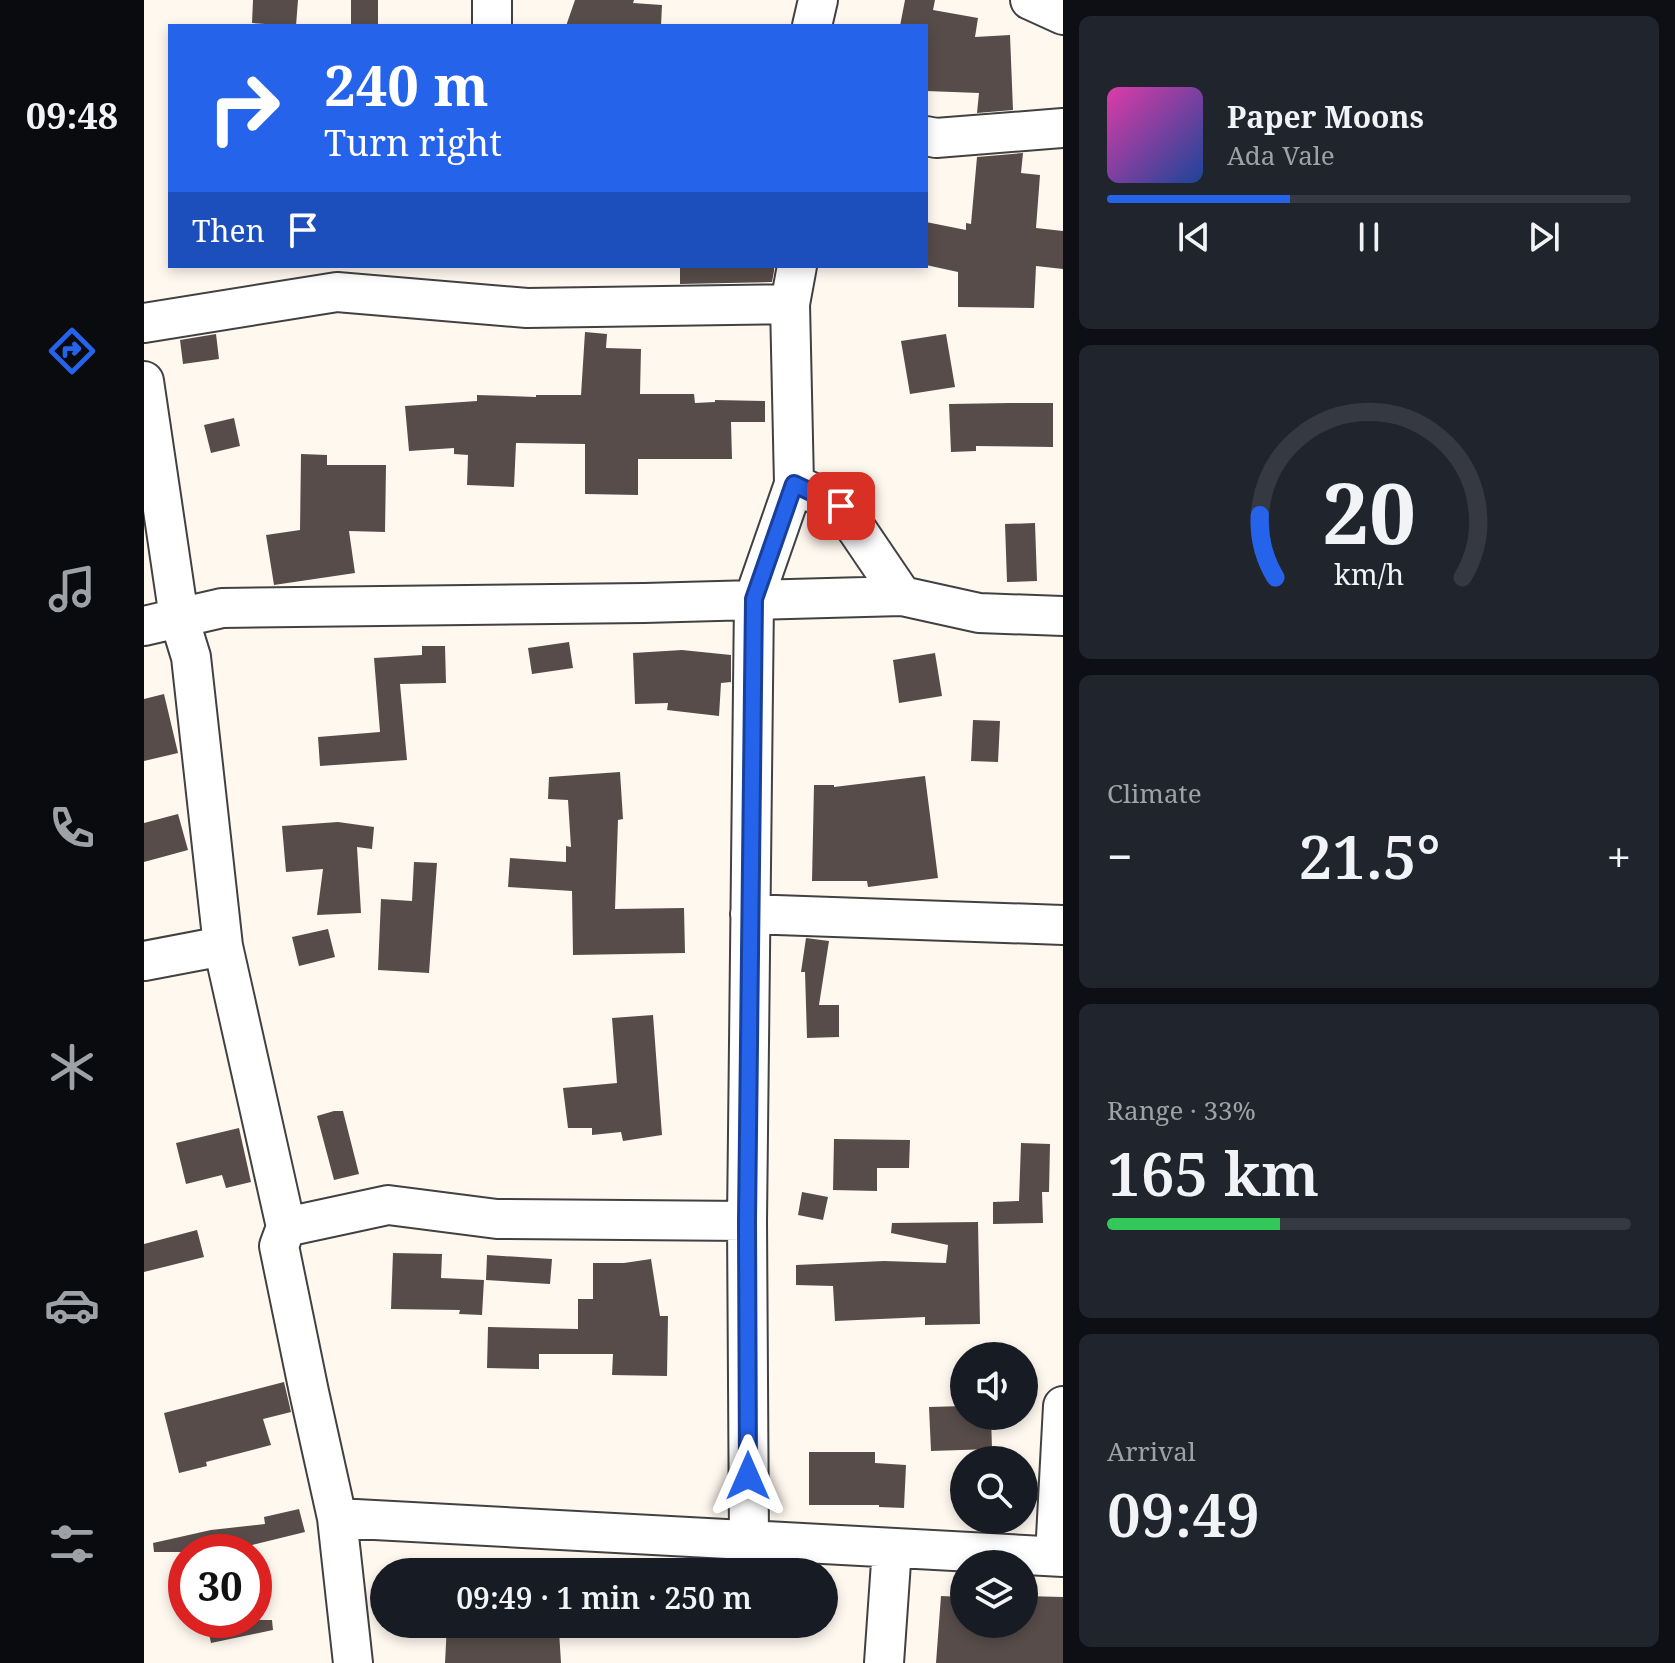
<!DOCTYPE html>
<html lang="en">
<head>
<meta charset="utf-8">
<style>
  :root { --surface:#171b24; --page:#20242c; --text:#f1f3f6; --muted:#9ea1a6; --line:#363941; --accent:#2563eb }
  body { margin:0; font-family:"Noto Serif",serif; background:var(--page); color:var(--text); height:100vh; display:flex; flex-direction:column; font-size:30px; white-space:nowrap }
  * { box-sizing:border-box; margin:0 }
  p { font-size:26px; color:var(--muted) }
  .icon { flex:none; width:44px; height:44px; fill:none; stroke:currentColor; stroke-width:2; stroke-linecap:round; stroke-linejoin:round }
  .map { position:relative; flex:1; overflow:hidden }
  .sheet { display:flex; flex-direction:column; gap:16px; padding:16px; background:#0d0f14; width:612px }
  .sheet>* { flex:none }
  .top-card { position:absolute; left:24px; top:24px; width:760px; height:244px; border-radius:0px; box-shadow:0 4px 12px #0003; background:#2563eb; color:#fff; overflow:hidden }
  .fabs { position:absolute; left:806px; top:1342px; display:grid; gap:16px }
  .fabs a { display:grid; place-items:center; width:88px; height:88px; border-radius:50%; background:var(--surface); box-shadow:0 4px 12px #0003; font-size:40px }
  .speed { position:absolute; left:24px; top:1534px; display:flex; gap:16px; font-size:40px; font-weight:700; text-align:center }
  .speed>* { display:grid; place-content:center; width:104px; height:104px; border-radius:50%; background:var(--surface); box-shadow:0 4px 12px #0003; line-height:1 }
  .speed .limit { border:12px solid #d22; background:#fff; color:#111 }
  .pin { position:absolute; display:grid; place-items:center; width:68px; height:68px; color:#fff; margin:-34px; border-radius:16px; box-shadow:0 4px 12px #0006 }
  .me { position:absolute; width:88px; margin:-44px; rotate:0deg; stroke-linejoin:round; filter:drop-shadow(0 0 6px #0008) }
  .turn { display:flex; align-items:center; gap:28px; height:168px; padding:0 24px; font-size:36px }
  .turn .icon { width:104px; height:104px; stroke-width:2.5 }
  .turn b { display:block; font-size:56px; line-height:68px }
  .then { display:flex; align-items:center; height:76px; padding:0 24px; background:#0003; gap:16px; font-size:30px }
  .big { font-size:60px; font-weight:600; line-height:1.1 }
  .sheet .widget { flex:1; display:flex; flex-direction:column; justify-content:center; gap:12px; min-width:0; padding:0 28px; border-radius:12px; background:var(--page) }
  .sheet .dial { align-items:center; gap:0 }
  .dial svg { height:208px; overflow:visible; fill:none; stroke:var(--line); stroke-width:7; stroke-linecap:round; text-anchor:middle }
  .dial text { fill:var(--text); stroke:none }
  .song { display:flex; align-items:center; gap:24px }
  .cover { width:96px; height:96px; border-radius:12px; background:linear-gradient(135deg,hsl(320 70% 55%),hsl(220 70% 35%)) }
  .played { height:8px; border-radius:4px; background:linear-gradient(90deg,var(--accent) 35%,var(--line) 35%) }
  .keys { display:flex; justify-content:space-around; direction:ltr }
  .heat { display:flex; justify-content:space-between; align-items:center; font-size:44px; direction:ltr }
  .charge { height:12px; border-radius:6px; background:linear-gradient(90deg,#34c759 33%,var(--line) 0) }
  .trip { position:absolute; left:226px; top:1558px; width:468px; height:80px; border-radius:40px; background:var(--surface); box-shadow:0 4px 12px #0003; font-weight:600; line-height:80px; text-align:center }
  main { display:flex; flex:1; min-height:0 }
  .tab-bar { display:flex; flex-direction:column; width:144px; justify-content:space-around; align-items:center; background:#090b0e; color:var(--muted) }
  .tab-bar .icon { width:56px; height:56px }
  .tab-bar .selected { color:var(--accent) }
  .tab-bar b { font-size:36px; color:var(--text) }
  .map>svg:first-child { display:block }
  .building { fill:#574c4a }
  .lines { fill:none; stroke-linecap:round; stroke-linejoin:round }
  .minor-casing { stroke:#414141; stroke-width:42 }
  .minor { stroke:#fff; stroke-width:38 }
  .route-casing { stroke:#184099; stroke-width:20 }
  .route { stroke:#2563eb; stroke-width:14 }
</style>
</head>
<body>
<main>
<nav class="tab-bar">
<b>09:48</b>
<svg class="icon selected" aria-label="directions" viewBox="0 0 24 24"><path d="M12 3l9 9-9 9-9-9zM9 14v-3h6M13 9l2 2-2 2"/></svg>
<svg class="icon" aria-label="music" viewBox="0 0 24 24"><path d="M9 18V5l10-2v13"/><circle cx="6" cy="18" r="3"/><circle cx="16" cy="16" r="3"/></svg>
<svg class="icon" aria-label="phone" viewBox="0 0 24 24"><path d="M5 4h4l2 5-3 2q2 4 5 5l2-3 5 2v4C11 20 4 13 5 4z"/></svg>
<svg class="icon" aria-label="climate" viewBox="0 0 24 24"><path d="M12 3v18M4 7l16 10M4 17L20 7"/></svg>
<svg class="icon" aria-label="car" viewBox="0 0 24 24"><path d="M5 17H2v-5l4-1 3-4h7l3 4 3 1v5h-3M9 17h6M6 11h13"/><circle cx="7" cy="17" r="2"/><circle cx="17" cy="17" r="2"/></svg>
<svg class="icon" aria-label="filters" viewBox="0 0 24 24"><path d="M4 7h16M4 17h16"/><circle cx="9" cy="7" r="2"/><circle cx="15" cy="17" r="2"/></svg>
</nav>
<div class="map">
<svg width="919" height="1663" viewBox="0 0 919 1663">
  <rect width="100%" height="100%" fill="#fff8ef"/>
  <!-- building -->
  <path class="building" d="M 109,0 L 154,0 L 152,26 L 108,23 Z
    M 207,0 L 234,0 L 234,26 L 207,26 Z
    M 431,0 L 490,0 L 489,3 L 518,5 L 517,26 L 422,26 Z
    M 761,0 L 791,0 L 789,10 L 834,18 L 831,37 L 866,35 L 869,110 L 833,113 L 835,93 L 782,91 L 782,26 L 756,26 Z
    M 879,153 L 877,173 L 896,175 L 892,228 L 919,231 L 919,269 L 892,266 L 890,308 L 814,307 L 814,272 L 782,265 L 782,222 L 822,230 L 822,223 L 827,224 L 833,157 Z
    M 536,266 L 630,266 L 630,271 L 628,282 L 536,284 Z
    M 441,332 L 463,334 L 462,348 L 497,349 L 496,394 L 550,394 L 551,403 L 571,402 L 571,400 L 621,401 L 621,422 L 587,422 L 588,459 L 494,459 L 494,495 L 441,494 L 441,444 L 372,443 L 370,487 L 323,485 L 324,455 L 310,454 L 310,448 L 265,451 L 261,406 L 333,401 L 333,395 L 392,397 L 392,395 L 437,395 Z
    M 72,334 L 75,359 L 39,364 L 36,340 Z
    M 802,334 L 811,387 L 766,394 L 757,341 Z
    M 866,403 L 909,403 L 909,447 L 832,446 L 832,451 L 807,452 L 805,404 Z
    M 90,418 L 96,446 L 67,453 L 60,425 Z
    M 157,454 L 183,455 L 183,465 L 242,465 L 241,532 L 205,531 L 211,573 L 130,585 L 122,535 L 156,530 Z
    M 891,523 L 893,581 L 863,582 L 861,524 Z
    M 425,642 L 429,668 L 388,674 L 384,648 Z
    M 278,646 L 301,646 L 302,683 L 256,684 L 263,760 L 176,766 L 174,737 L 236,732 L 230,658 L 278,655 Z
    M 538,650 L 587,655 L 587,682 L 577,683 L 575,716 L 523,710 L 524,703 L 491,704 L 489,653 Z
    M 791,653 L 798,696 L 755,703 L 749,660 Z
    M 20,694 L 34,753 L 0,761 L 0,699 Z
    M 829,720 L 856,721 L 854,762 L 827,761 Z
    M 476,772 L 479,819 L 474,820 L 471,909 L 540,908 L 541,953 L 429,955 L 428,891 L 364,887 L 366,858 L 422,862 L 422,846 L 427,847 L 424,800 L 404,799 L 405,777 Z
    M 781,776 L 794,878 L 724,887 L 723,881 L 668,881 L 670,785 L 690,785 L 690,787 Z
    M 34,814 L 44,850 L 0,862 L 0,823 Z
    M 194,822 L 230,827 L 228,849 L 213,847 L 217,913 L 173,915 L 179,869 L 142,872 L 138,826 Z
    M 270,862 L 293,863 L 285,973 L 234,970 L 237,899 L 268,901 Z
    M 184,929 L 191,957 L 155,966 L 148,937 Z
    M 662,938 L 685,941 L 675,1005 L 695,1005 L 695,1037 L 663,1038 L 661,972 L 657,972 Z
    M 509,1015 L 518,1135 L 479,1141 L 477,1132 L 448,1135 L 448,1128 L 424,1128 L 419,1088 L 473,1083 L 468,1018 Z
    M 190,1111 L 199,1111 L 215,1174 L 190,1180 L 173,1116 Z
    M 95,1128 L 107,1182 L 82,1188 L 78,1175 L 42,1184 L 32,1143 Z
    M 690,1139 L 766,1140 L 765,1168 L 733,1168 L 733,1191 L 689,1190 Z
    M 877,1143 L 906,1144 L 905,1192 L 898,1192 L 899,1223 L 849,1224 L 849,1202 L 875,1201 Z
    M 658,1192 L 684,1197 L 679,1220 L 654,1215 Z
    M 834,1222 L 836,1324 L 781,1325 L 781,1317 L 691,1321 L 689,1286 L 652,1285 L 652,1265 L 740,1261 L 802,1263 L 804,1245 L 747,1233 L 748,1223 Z
    M 53,1230 L 60,1257 L 0,1272 L 0,1244 Z
    M 249,1253 L 298,1254 L 297,1278 L 340,1280 L 338,1315 L 315,1314 L 316,1310 L 247,1309 Z
    M 343,1255 L 408,1259 L 406,1284 L 342,1280 Z
    M 507,1259 L 516,1316 L 524,1316 L 523,1376 L 468,1375 L 469,1354 L 395,1354 L 395,1369 L 343,1368 L 344,1327 L 434,1329 L 434,1299 L 449,1299 L 449,1263 L 480,1263 Z
    M 140,1382 L 147,1412 L 119,1419 L 127,1445 L 62,1462 L 63,1466 L 35,1473 L 20,1413 Z
    M 820,1406 L 820,1416 L 847,1416 L 848,1449 L 787,1451 L 785,1407 Z
    M 665,1452 L 731,1452 L 731,1463 L 762,1465 L 760,1508 L 735,1507 L 735,1505 L 665,1505 Z
    M 155,1509 L 161,1532 L 96,1548 L 97,1552 L 10,1552 L 9,1543 L 67,1530 L 121,1524 L 120,1517 Z
    M 797,1596 L 820,1597 L 820,1624 L 880,1624 L 880,1596 L 919,1597 L 919,1663 L 792,1663 Z
    M 62,1620 L 128,1620 L 129,1630 L 67,1643 Z
    M 303,1624 L 378,1624 L 378,1634 L 415,1631 L 417,1663 L 301,1663 Z"/>
  <g class="lines">
    <!-- minor casing -->
    <g class="minor-casing">
      <path id="minor" d="M 348,0 L 348,26
        M 886,0 L 919,15
        M 668,26 L 674,0
        M 782,136 L 792,138 L 919,128
        M 0,323 L 193,292 L 383,308 L 646,304
        M 0,381 L 35,618 L 47,657 L 79,946 L 142,1227 L 135,1246 L 165,1392 L 193,1518 L 209,1663
        M 650,484 L 697,506 L 758,596
        M 0,626 L 78,608 L 500,603 L 758,596 L 835,613 L 919,616
        M 606,914 L 919,925
        M 0,961 L 79,946
        M 142,1227 L 244,1205 L 353,1219 L 603,1221
        M 193,1518 L 919,1557
        M 605,1540 L 603,1221 L 610,599 L 650,484 L 646,304 L 653,266
        M 911,1556 L 919,1406
        M 740,1663 L 748,1548"/>
    </g>
    <!-- minor -->
    <use href="#minor" class="minor"/>
  </g>
  <g class="lines">
    <!-- route casing -->
    <g class="route-casing">
      <path id="route" d="M 604,1476 L 603,1221 L 610,599 L 650,484 L 697,506"/>
    </g>
    <!-- route -->
    <use href="#route" class="route"/>
  </g>
</svg>
<div class="fabs">
<a><svg class="icon" aria-label="sound" viewBox="0 0 24 24"><path d="M4 9h4l5-4v14l-5-4H4zM17 9q2 3 0 6"/></svg></a>
<a><svg class="icon" aria-label="search" viewBox="0 0 24 24"><circle cx="10" cy="10" r="6"/><path d="M15 15l6 6"/></svg></a>
<a><svg class="icon" aria-label="layers" viewBox="0 0 24 24"><path d="M12 4l9 5-9 5-9-5zM3 14l9 5 9-5"/></svg></a>
</div>
<div class="speed"><div class="limit">30</div></div>
<div class="pin" style="left:697px;top:506px;background:#d93025"><svg class="icon" aria-label="arrive" viewBox="0 0 24 24"><path d="M6 21V4h12l-3 4 3 4H6"/></svg></div>
<svg class="me" style="left:604px;top:1476px" viewBox="-20 -20 40 40"><path d="M0-17L14 15 0 8-14 15z" fill="#2563eb" stroke="#fff" stroke-width="4"/></svg>
<div class="trip">09:49 · 1 min · 250 m</div>
<div class="top-card">
<div class="turn"><svg class="icon" aria-label="right" viewBox="0 0 24 24"><path d="M7 20v-9h11M14 6l5 5-5 5"/></svg><div><b>240 m</b>Turn right</div></div>
<div class="then">Then<svg class="icon" aria-label="arrive" viewBox="0 0 24 24"><path d="M6 21V4h12l-3 4 3 4H6"/></svg></div>
</div>
</div>
<section class="sheet">
<div class="widget">
<div class="song"><i class="cover"></i><div><b>Paper Moons</b><p>Ada Vale</p></div></div>
<div class="played"></div>
<div class="keys"><svg class="icon" aria-label="previous" viewBox="0 0 24 24"><path d="M18 5L8 12l10 7zM5 5v14"/></svg><svg class="icon" aria-label="pause" viewBox="0 0 24 24"><path d="M8 5v14M16 5v14"/></svg><svg class="icon" aria-label="next" viewBox="0 0 24 24"><path d="M6 5l10 7-10 7zM19 5v14"/></svg></div>
</div>
<div class="widget dial"><svg viewBox="0 0 100 80">
<path d="M14 69A42 42 0 1 1 86 69"/>
<path d="M14 69A42 42 0 0 1 8 45" stroke="#2563eb"/>
<text x="50" y="56" font-size="32" font-weight="700">20</text>
<text x="50" y="72" font-size="11">km/h</text>
</svg></div>
<div class="widget"><p>Climate</p>
<div class="heat"><a>−</a><b class="big">21.5°</b><a>+</a></div>
</div>
<div class="widget"><p>Range · 33%</p><b class="big">165 km</b><div class="charge"></div></div>
<div class="widget"><p>Arrival</p><b class="big">09:49</b></div>
</section>
</main>
</body>
</html>
